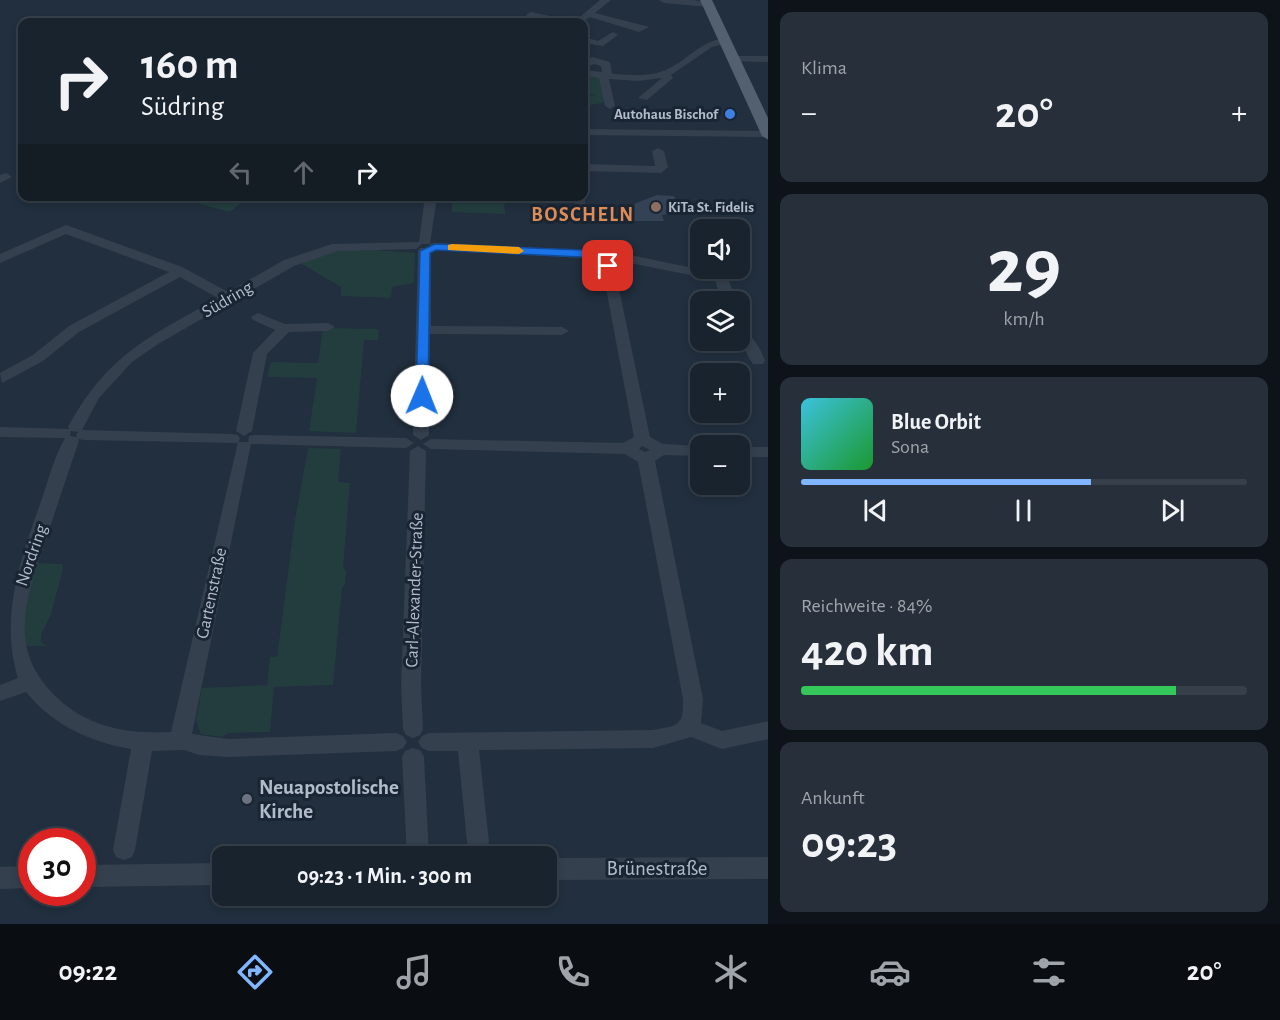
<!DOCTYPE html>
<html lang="de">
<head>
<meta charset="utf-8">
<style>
  :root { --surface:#19232e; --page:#262f3a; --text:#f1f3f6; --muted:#9fa4aa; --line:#37404a; --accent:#80b6ff }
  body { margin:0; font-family:"Alegreya Sans",sans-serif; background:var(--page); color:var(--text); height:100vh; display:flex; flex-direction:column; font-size:22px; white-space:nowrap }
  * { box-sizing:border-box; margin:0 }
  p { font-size:20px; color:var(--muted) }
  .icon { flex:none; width:33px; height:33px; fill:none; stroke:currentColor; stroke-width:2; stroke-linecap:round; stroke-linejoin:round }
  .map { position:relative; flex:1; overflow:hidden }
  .details { display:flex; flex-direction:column; gap:12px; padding:12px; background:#0e1319; width:512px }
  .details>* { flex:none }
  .guide { position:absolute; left:18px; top:18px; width:570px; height:183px; border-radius:12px; box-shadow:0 3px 9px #0003,0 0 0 2px var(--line); background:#19232e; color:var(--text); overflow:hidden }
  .buttons { position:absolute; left:690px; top:219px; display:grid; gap:12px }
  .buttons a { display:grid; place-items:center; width:60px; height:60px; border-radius:12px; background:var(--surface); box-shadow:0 3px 9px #0003,0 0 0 2px var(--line); font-size:30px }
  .speed { position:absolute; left:18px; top:828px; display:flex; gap:12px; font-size:30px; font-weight:700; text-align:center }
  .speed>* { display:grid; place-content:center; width:78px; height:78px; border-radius:50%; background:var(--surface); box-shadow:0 3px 9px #0003,0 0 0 2px var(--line); line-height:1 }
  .speed .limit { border:9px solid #d22; background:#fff; color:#111 }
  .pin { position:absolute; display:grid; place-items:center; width:51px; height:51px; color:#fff; margin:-26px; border-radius:12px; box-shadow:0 3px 9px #0006 }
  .me { position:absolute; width:66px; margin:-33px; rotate:1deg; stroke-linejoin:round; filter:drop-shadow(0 0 4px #0008) }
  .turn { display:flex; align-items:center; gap:21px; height:126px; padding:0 24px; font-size:27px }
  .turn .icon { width:78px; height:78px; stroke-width:2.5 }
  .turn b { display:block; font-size:42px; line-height:51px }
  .lanes { display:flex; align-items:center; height:57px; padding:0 24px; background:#0003; justify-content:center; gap:30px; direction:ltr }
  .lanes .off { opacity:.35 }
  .big { font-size:45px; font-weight:700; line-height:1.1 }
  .details .widget { flex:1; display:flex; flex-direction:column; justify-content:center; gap:9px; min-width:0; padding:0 21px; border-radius:12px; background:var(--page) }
  .details .dial { align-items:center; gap:0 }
  .dial b { font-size:78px; line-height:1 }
  .song { display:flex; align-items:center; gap:18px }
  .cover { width:72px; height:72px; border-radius:9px; background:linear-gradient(135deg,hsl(190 70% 55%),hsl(130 70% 35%)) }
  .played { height:6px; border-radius:3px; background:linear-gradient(90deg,var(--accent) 65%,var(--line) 65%) }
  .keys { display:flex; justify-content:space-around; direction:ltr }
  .heat { display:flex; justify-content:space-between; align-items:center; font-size:33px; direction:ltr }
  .charge { height:9px; border-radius:4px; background:linear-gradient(90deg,#34c759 84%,var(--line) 0) }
  .trip { position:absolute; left:212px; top:846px; width:345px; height:60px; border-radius:12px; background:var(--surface); box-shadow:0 3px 9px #0003,0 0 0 2px var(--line); font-weight:700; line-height:60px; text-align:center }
  .tab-bar { display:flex; height:96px; justify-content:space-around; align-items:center; background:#0a0e12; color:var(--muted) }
  .tab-bar .icon { width:42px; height:42px }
  .tab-bar .on { color:var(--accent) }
  .tab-bar b { font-size:27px; color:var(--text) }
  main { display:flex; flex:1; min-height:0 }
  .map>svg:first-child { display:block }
  .green { fill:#233d3f }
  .building { fill:#334355 }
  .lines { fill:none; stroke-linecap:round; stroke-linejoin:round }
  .minor { fill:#35404e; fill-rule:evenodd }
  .major { fill:#53606f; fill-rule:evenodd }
  .route { fill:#1a73e8; stroke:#114b97; stroke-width:1.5 }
  .slow { fill:#f59e0b }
  .shop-dot { fill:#3f7fe0; stroke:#1a2533; stroke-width:2 }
  .education-dot { fill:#8d6e63; stroke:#1a2533; stroke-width:2 }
  .worship-dot { fill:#6b7280; stroke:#1a2533; stroke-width:2 }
  .labels { text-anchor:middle; stroke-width:6; stroke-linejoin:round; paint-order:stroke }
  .far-poi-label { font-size:15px; font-weight:bold; fill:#b1bbca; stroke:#1a2533; text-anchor:end }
  .street-label { font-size:18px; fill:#b1bbca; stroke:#1a2533 }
  .far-district-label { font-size:20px; font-weight:bold; letter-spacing:1.5px; fill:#de8d57; stroke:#1a2533 }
  .near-poi-label { font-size:21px; font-weight:bold; fill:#b1bbca; stroke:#1a2533; text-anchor:start }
  .near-street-label { font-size:21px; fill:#b1bbca; stroke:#1a2533 }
</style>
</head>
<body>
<main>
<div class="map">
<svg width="769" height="924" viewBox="0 0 769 924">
  <rect width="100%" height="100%" fill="#212f3e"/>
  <!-- green -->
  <path class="green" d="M 584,76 L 600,77 L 606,102 L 591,105 L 584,103 L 586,96 L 597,95 L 584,93 Z
    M 174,197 L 248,196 L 248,197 L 230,212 Z
    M 452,197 L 504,197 L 505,214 L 452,212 Z
    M 361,249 L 415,253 L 414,283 L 392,287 L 391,298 L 341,296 L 341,287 L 300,263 L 331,252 Z
    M 323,328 L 379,329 L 378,340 L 364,340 L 356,433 L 309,431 L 317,378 L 267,377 L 271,362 L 318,363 Z
    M 308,448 L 341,449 L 338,482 L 350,483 L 343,568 L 346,570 L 345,584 L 342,588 L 333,685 L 274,687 L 270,732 L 229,733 L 221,737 L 201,734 L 196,720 L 202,688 L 267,685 L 270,657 L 277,657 L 295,520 Z
    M 35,563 L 62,564 L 63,569 L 51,614 L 41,635 L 41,642 L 47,646 L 25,646 L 23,622 Z"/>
  <!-- building -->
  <path class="building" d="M 657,195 L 674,196 L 681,212 L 662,215 L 664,221 L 631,221 L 629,211 L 636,203 Z"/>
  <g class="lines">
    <!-- minor -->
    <path class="minor" d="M 600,0 L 611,0 L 595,13 L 649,27 L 639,32 L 590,17 L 583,22 L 574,22 Z
      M 659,0 L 694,0 L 713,4 L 708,7 L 664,3 Z
      M 531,12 L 568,20 L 570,22 L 554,22 L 528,17 L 526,15 Z
      M 613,32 L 618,35 L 603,46 L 584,43 L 584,37 L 598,41 Z
      M 725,38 L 728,39 L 728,43 L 712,47 L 671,75 L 673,78 L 647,100 L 638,98 L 662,78 L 638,81 L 609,79 L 615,106 L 610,109 L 605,106 L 599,78 L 584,76 L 584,70 L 602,72 L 601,66 L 594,64 L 584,69 L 584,62 L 592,57 L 610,62 L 612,74 C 629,75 648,77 663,71 C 687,62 699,41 725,38 Z
      M 733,56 L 769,56 L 769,62 L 729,61 L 728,59 Z
      M 584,129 L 768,131 L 769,137 L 584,135 Z
      M 658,148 L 664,151 L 668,167 L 661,173 L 584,171 L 584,164 L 655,166 L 652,151 Z
      M 6,173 L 12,177 L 0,183 L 0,175 Z
      M 584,195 L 586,206 L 580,210 L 576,209 L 572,196 Z
      M 425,196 L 437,196 L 430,244 L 422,244 L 416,249 L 338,251 L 294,266 L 158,344 L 132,362 L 99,398 L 82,430 L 232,434 L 238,435 L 240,439 L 238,443 L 84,440 L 78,439 L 76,435 L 78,432 L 71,431 L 70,436 L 77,437 L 79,441 C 68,473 57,505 47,537 C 25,600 4,653 63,703 C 94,729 133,734 171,732 L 238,442 L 248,442 L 249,436 L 255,435 L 406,438 L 414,443 L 406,448 L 251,444 L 192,734 L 228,739 L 396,733 L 403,736 L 407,742 L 403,748 L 396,751 L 228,757 L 199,755 L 184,750 L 152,751 L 135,850 L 132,857 L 124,860 L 116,857 L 113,850 L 131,749 C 90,742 53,725 26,692 L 0,701 L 0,685 L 18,678 C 0,620 19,563 39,507 C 47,485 53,459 65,438 L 0,437 L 0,427 L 69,429 L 68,427 C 108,354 149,337 218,298 L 180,277 L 79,332 L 43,361 L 2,383 L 0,373 L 33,355 L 69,326 L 169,272 L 66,234 L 0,263 L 0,254 L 66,225 L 182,267 L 228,292 L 284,260 L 332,244 L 419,242 Z
      M 435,243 L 581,250 L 606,257 L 635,256 L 712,272 L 711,268 L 725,268 L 736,302 L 722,302 L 715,280 L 635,264 L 614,265 L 650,437 L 663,444 L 700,446 L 700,456 L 664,455 L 655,461 L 703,699 L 701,723 L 722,731 L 769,721 L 769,739 L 722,749 L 691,737 L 653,748 L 479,750 L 489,842 L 486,849 L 478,852 L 470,849 L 467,842 L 458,751 L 429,751 L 422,748 L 418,742 L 422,736 L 429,733 L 653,730 C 678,726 684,726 683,699 L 638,462 L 625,454 L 431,449 L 423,444 L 431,439 L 623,443 L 634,437 L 602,267 L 596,261 L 581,258 L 431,250 L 431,326 L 562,327 L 569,331 L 562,335 L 430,334 L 429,435 L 421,440 L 413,435 L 418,251 L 420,248 L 429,248 L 430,244 ZM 642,446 L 650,450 L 645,452 L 639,449 Z
      M 258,313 L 285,324 L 328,323 L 335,327 L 328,331 L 289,332 L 267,354 L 252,431 L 244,436 L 236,431 L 253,353 L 275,330 L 253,320 L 251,317 Z
      M 740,330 C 753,333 761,350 765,361 L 763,364 L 753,364 C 747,356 745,348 738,340 Z
      M 418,446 L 426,451 L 421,685 L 423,729 L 420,735 L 413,738 L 406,735 L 403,729 L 401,685 L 410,451 Z
      M 740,447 L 769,447 L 769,457 L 740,457 Z
      M 413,748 L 421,751 L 424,757 L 429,856 L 407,856 L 402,757 L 405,751 Z
      M 769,857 L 769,879 L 546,880 L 546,858 Z
      M 222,863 L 222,885 L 82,887 L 82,865 Z
      M 32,866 L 32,888 L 0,889 L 0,867 Z"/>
    <!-- major -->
    <path class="major" d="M 700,0 L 712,0 L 769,120 L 769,140 L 762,136 Z"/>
  </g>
  <!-- route -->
  <path class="route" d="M 435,244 L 581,250 L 604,255 L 613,266 L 604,269 L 596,260 L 581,257 L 436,250 L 430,253 L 428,396 L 422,400 L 416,396 L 420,251 Z"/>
  <!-- slow -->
  <path class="slow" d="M 452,244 L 519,247 L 524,251 L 519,254 L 448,250 L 448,245 Z"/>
  <!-- markers -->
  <circle class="shop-dot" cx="730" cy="114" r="6"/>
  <circle class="education-dot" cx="656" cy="207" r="6"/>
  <circle class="worship-dot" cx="247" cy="799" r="6"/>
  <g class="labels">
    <!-- far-poi labels -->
    <g class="far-poi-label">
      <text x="718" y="119">Autohaus Bischof</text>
      <text x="668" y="212" text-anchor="start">KiTa St. Fidelis</text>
    </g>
    <!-- street labels -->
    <g class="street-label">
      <text transform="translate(227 299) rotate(-30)" y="6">Südring</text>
      <text transform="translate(31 555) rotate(-71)" y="6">Nordring</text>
      <text transform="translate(414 590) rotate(-88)" y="6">Carl-Alexander-Straße</text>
      <text transform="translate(211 593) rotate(-78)" y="6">Gartenstraße</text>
    </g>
    <!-- far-district labels -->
    <g class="far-district-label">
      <text x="583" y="221">BOSCHELN</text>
    </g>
    <!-- near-poi labels -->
    <g class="near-poi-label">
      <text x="259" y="794">Neuapostolische<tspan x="259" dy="24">Kirche</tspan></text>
    </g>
    <!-- near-street labels -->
    <g class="near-street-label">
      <text x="657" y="875">Brünestraße</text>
    </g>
  </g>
</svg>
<div class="buttons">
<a><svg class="icon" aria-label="sound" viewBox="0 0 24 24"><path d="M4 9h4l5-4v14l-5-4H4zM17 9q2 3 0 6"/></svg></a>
<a><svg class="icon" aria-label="layers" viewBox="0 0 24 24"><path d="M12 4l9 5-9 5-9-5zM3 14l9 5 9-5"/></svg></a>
<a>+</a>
<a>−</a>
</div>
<div class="speed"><div class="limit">30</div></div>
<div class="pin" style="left:608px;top:266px;background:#d93025"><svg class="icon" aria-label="arrive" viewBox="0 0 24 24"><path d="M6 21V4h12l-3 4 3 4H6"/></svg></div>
<svg class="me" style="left:422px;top:396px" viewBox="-20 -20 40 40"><circle r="19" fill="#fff"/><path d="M0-13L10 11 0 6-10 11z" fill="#1a73e8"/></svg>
<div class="trip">09:23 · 1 Min. · 300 m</div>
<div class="guide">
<div class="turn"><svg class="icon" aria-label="right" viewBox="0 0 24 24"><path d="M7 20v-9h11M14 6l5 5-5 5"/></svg><div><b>160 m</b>Südring</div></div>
<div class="lanes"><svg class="icon off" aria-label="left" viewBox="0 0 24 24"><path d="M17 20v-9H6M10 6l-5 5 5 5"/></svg><svg class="icon off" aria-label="ahead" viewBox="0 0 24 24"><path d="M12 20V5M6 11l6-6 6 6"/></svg><svg class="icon" aria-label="right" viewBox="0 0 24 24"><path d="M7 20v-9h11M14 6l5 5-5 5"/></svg></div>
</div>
</div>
<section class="details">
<div class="widget"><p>Klima</p>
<div class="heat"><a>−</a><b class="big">20°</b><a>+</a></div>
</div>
<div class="widget dial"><b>29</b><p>km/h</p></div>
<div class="widget">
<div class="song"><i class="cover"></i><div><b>Blue Orbit</b><p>Sona</p></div></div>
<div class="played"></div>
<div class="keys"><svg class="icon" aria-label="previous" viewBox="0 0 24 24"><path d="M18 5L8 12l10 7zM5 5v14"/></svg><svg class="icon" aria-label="pause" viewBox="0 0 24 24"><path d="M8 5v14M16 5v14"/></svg><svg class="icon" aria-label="next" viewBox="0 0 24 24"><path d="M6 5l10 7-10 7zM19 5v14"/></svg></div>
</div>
<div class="widget"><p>Reichweite · 84%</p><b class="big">420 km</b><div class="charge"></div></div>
<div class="widget"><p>Ankunft</p><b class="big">09:23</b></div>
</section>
</main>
<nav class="tab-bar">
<b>09:22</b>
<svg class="icon on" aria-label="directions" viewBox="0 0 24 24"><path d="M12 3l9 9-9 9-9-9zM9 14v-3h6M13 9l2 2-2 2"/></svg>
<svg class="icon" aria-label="music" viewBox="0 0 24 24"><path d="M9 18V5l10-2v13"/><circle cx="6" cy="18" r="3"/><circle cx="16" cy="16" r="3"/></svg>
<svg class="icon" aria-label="phone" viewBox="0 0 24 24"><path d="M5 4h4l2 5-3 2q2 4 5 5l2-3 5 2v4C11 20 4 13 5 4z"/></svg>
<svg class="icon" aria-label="climate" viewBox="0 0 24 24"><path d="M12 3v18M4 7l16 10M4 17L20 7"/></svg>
<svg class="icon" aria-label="car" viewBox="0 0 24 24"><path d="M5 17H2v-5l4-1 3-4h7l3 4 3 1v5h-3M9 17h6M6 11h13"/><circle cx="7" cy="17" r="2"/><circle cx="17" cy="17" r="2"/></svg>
<svg class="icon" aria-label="filters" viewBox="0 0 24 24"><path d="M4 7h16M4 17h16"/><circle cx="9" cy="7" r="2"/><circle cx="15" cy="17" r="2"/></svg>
<b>20°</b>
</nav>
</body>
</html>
